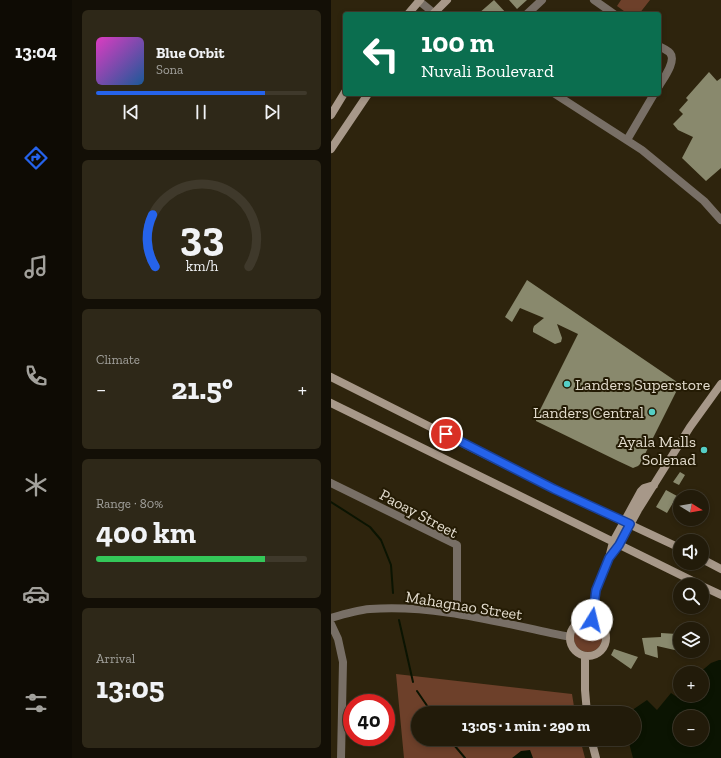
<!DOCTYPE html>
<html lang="en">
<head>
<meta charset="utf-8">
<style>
  :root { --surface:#221b0a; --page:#2e2818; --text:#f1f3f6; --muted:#a2a19c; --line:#3f392b; --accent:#2563eb }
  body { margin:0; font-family:"Zilla Slab",serif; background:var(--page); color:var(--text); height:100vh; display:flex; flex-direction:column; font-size:15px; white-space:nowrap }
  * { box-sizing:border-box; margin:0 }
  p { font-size:13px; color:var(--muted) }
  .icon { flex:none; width:22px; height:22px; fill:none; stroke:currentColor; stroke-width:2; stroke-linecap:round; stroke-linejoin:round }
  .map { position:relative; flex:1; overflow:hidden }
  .side { display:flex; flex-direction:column; gap:10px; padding:10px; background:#130f06; width:259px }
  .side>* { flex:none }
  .banner { position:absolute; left:12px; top:12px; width:318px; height:84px; border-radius:4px; box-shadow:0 2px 6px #0003,0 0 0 1px var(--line); background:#0b6e4f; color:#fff; overflow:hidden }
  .needle { width:26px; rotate:101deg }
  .tools { position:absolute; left:342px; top:490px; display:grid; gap:8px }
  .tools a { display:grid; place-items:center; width:36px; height:36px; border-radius:50%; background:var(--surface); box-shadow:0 2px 6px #0003,0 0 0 1px var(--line); font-size:20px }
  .speed { position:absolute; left:12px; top:694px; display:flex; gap:8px; font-size:20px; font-weight:700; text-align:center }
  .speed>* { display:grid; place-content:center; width:52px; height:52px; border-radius:50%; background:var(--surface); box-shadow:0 2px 6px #0003,0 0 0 1px var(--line); line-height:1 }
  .speed .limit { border:6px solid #d22; background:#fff; color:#111 }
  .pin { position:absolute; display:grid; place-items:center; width:34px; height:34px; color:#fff; margin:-17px; border:2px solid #fff; border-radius:50%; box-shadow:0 1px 4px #0007 }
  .me { position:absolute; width:44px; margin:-22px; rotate:9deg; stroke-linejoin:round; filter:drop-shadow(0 0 3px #0008) }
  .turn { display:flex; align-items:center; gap:14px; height:84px; padding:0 12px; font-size:18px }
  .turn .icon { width:52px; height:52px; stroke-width:2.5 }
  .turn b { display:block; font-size:28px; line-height:34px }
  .big { font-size:30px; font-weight:800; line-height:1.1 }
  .side .card { flex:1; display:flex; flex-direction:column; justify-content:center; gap:6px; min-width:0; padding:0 14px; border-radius:6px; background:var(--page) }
  .side .dial { align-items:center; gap:0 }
  .dial svg { height:104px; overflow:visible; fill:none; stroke:var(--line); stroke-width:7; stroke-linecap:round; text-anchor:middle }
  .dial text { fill:var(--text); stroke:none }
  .song { display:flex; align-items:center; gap:12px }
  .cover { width:48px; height:48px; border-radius:6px; background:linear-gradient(135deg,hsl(310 70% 55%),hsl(210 70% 35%)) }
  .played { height:4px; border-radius:2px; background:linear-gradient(90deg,var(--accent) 80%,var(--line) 80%) }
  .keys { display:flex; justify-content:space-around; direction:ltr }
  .heat { display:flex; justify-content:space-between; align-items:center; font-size:22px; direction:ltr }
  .charge { height:6px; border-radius:3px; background:linear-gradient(90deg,#34c759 80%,var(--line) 0) }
  .trip { position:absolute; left:80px; top:706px; width:230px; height:40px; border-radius:20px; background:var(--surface); box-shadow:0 2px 6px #0003,0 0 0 1px var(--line); font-weight:800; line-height:40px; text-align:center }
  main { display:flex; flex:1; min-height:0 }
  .menu { display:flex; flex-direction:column; width:72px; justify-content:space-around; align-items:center; background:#0e0b04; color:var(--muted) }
  .menu .icon { width:28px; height:28px }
  .menu .active { color:var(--accent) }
  .menu b { font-size:18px; color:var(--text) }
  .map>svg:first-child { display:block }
  .green { fill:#6d402a }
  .water { fill:#0b1402; fill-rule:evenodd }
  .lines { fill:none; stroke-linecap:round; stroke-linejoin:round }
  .stream { stroke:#0b1402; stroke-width:2 }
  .building { fill:#89896d }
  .street { stroke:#786f66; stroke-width:8 }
  .secondary { stroke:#a79889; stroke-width:8 }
  .route-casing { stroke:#184099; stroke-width:10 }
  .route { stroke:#2563eb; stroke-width:7 }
  .poi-dot { fill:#55cec6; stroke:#241b04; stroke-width:1.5 }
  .labels { text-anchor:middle; stroke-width:4; stroke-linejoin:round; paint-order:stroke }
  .poi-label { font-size:16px; fill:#e3dcce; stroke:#241b04; text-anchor:end }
  .street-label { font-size:16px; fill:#e3dcce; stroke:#241b04 }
</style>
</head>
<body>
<main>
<nav class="menu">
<b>13:04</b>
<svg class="icon active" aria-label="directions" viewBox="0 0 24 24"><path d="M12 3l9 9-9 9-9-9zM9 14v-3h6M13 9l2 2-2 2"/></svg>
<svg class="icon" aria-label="music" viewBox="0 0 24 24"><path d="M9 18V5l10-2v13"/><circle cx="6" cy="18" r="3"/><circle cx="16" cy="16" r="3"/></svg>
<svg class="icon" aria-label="phone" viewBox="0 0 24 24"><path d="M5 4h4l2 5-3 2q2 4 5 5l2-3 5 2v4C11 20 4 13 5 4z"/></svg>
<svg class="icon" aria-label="climate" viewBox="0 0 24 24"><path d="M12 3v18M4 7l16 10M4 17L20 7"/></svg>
<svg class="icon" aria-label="car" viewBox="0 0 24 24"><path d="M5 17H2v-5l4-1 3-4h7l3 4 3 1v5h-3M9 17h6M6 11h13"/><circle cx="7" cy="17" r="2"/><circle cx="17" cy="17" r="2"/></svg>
<svg class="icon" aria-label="filters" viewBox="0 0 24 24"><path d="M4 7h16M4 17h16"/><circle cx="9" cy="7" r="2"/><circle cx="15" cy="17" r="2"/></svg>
</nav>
<section class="side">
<div class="card">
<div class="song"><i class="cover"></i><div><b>Blue Orbit</b><p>Sona</p></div></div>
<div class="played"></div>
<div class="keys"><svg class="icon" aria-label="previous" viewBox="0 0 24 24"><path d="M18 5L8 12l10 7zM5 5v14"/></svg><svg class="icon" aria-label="pause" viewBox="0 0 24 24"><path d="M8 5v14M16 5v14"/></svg><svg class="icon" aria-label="next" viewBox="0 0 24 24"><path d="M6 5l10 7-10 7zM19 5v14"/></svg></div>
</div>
<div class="card dial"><svg viewBox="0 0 100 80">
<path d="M14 69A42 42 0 1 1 86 69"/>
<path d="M14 69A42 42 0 0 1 12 29" stroke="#2563eb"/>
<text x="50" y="56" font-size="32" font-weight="700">33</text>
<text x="50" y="72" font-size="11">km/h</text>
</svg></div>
<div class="card"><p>Climate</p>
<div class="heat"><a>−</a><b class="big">21.5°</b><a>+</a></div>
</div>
<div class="card"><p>Range · 80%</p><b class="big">400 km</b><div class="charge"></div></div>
<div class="card"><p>Arrival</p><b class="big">13:05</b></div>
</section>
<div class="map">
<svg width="390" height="758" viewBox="0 0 390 758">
  <rect width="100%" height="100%" fill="#2e240d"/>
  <!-- green -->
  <path class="green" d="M 290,0 L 319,0 L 308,14 L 297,14 L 286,6 Z
    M243 638a14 14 0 1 1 28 0a14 14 0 1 1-28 0Z
    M 65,674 L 241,694 L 244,713 L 87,713 L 87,739 L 249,739 L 254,758 L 73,758 Z"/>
  <!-- water -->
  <path class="water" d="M 388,660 L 390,660 L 390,758 L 302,758 L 297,739 L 303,739 L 303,713 L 297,713 L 316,700 L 326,710 L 340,693 L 352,701 L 355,695 L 371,695 L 371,673 L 368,673 L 380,663 ZM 349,717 L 371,717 L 371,739 L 349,739 Z
    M 199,750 L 202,758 L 181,758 L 190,751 Z"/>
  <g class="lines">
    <!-- stream -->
    <path class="stream" d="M 0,502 L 39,527 L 50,540 L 60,565 L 62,593
      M 68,620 L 82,682
      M 86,691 L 101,713
      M 118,739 L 134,758"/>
  </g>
  <!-- building -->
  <path class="building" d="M 163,0 L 176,14 L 147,14 Z
    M 178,0 L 196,0 L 186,9 Z
    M 378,72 L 386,81 L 390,78 L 390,168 L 375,181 L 351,158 L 362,137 L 347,130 L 342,124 L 352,114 L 348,110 L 357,100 L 355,98 Z
    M 196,280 L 349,384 L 309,464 L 307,466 L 302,468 L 287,461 L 205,421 L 205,418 L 247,334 L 226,324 L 231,338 L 230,342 L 224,344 L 202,332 L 202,329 L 203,326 L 213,318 L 189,308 L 181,322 L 174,317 Z
    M 349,472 L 354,475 L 348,485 L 342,482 Z
    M 335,490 L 346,496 L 336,513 L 325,507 Z
    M 330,633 L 346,634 L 348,651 L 326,646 L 327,658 L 314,654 L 311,638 L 330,637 Z
    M 283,649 L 307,657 L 300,669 L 280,655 Z"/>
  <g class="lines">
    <!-- street -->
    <path class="street" d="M 263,0 L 283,14
      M 88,1 L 104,14
      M 196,14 L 211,0
      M 328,46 C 331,48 336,50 339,53 C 346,61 332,79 328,86
      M 224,94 L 311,150 L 373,201 L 390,220
      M 296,140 L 323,94
      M 0,483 L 126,545 L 126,614
      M 0,618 C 13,614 26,610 39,609 C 107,604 173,624 239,637
      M 0,624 L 7,639 L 12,662 L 10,758"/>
    <!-- secondary -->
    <path class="secondary" d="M 77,14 L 89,0
      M 102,14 L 116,0
      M 0,115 L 14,92
      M 0,149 L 37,94
      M 0,377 L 223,489 L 349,548
      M 0,403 L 370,585
      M 278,558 L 288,545 L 307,510 L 359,427 L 390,384
      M 371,559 L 390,569
      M 371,586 L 390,595
      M239 638a18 18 0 1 1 36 0a18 18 0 1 1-36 0Z
      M 261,620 L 265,590 L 278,558 L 282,542 L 310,491 L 313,488 L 323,485
      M 254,656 L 254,690 L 256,713
      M 260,739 L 265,758"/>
  </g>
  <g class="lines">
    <!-- route casing -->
    <g class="route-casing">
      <path id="route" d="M 115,434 L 223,489 L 299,524 L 288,545 L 278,558 L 265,590 L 261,620"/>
    </g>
    <!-- route -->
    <use href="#route" class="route"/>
  </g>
  <!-- markers -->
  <g class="poi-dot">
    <circle cx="236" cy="384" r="4"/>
    <circle cx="321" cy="412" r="4"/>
    <circle cx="373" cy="450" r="4"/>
  </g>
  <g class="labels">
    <!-- poi labels -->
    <g class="poi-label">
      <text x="244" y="390" text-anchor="start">Landers Superstore</text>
      <text x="313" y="418">Landers Central</text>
      <text x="365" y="447">Ayala Malls<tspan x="365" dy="18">Solenad</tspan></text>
    </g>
    <!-- street labels -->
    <g class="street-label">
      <text transform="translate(88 513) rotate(28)" y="6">Paoay Street</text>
      <text transform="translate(133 605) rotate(9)" y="6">Mahagnao Street</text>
    </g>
  </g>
</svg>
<div class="tools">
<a><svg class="needle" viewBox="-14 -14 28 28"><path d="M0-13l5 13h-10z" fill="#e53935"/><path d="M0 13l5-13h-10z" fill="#a2a19c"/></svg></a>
<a><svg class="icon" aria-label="sound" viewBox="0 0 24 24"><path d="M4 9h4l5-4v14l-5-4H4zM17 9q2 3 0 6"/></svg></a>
<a><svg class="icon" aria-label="search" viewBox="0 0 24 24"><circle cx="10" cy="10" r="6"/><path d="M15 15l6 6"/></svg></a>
<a><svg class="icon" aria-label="layers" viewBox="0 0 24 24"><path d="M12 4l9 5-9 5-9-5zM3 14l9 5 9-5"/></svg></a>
<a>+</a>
<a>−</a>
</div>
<div class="speed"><div class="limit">40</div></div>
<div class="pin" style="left:115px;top:434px;background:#d93025"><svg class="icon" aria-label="arrive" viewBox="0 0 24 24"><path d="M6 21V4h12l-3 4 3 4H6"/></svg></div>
<svg class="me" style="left:261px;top:620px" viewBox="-20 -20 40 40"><circle r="19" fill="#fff"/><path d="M0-13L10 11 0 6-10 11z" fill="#2563eb"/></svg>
<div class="trip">13:05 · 1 min · 290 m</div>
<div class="banner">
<div class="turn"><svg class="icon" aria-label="left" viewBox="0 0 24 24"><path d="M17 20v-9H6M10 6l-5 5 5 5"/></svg><div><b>100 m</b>Nuvali Boulevard</div></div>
</div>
</div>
</main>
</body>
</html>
